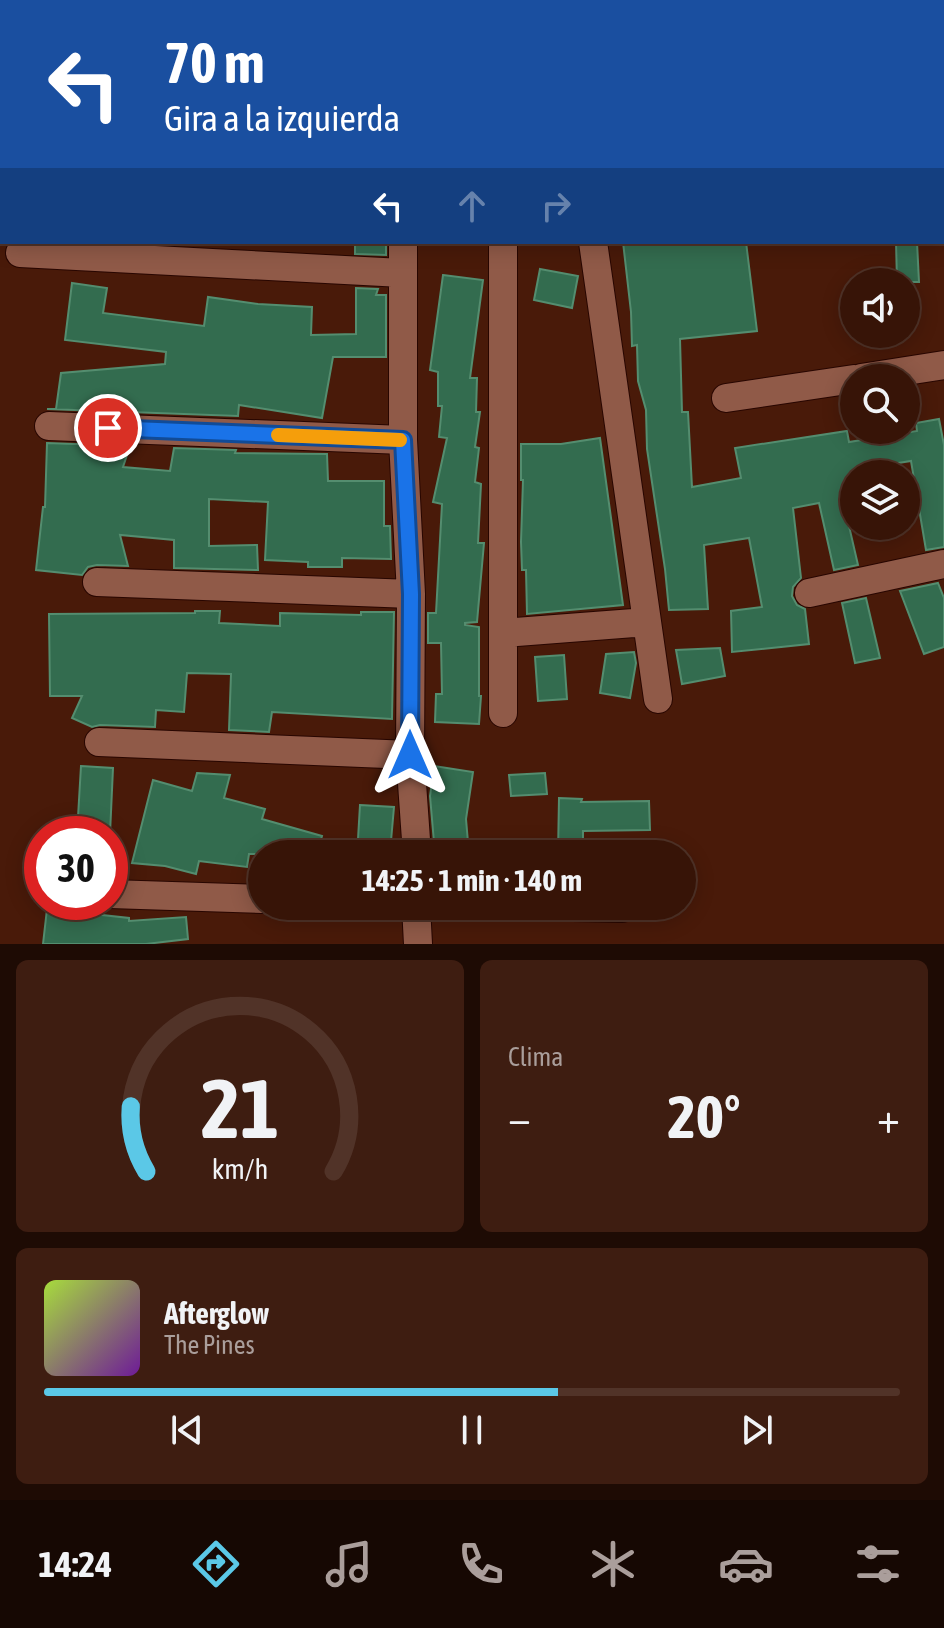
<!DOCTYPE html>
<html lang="es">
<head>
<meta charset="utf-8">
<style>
  :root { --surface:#371407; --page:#3e1d11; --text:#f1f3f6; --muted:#aa9e9b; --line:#513328; --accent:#5bc8e7 }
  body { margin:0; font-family:"Asap Condensed",sans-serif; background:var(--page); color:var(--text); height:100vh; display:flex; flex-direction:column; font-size:30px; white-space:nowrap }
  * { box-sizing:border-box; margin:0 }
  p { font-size:26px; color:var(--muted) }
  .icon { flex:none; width:44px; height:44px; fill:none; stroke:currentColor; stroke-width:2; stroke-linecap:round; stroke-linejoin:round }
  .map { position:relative; height:944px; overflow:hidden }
  .drawer { display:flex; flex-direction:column; gap:16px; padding:16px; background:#1e0b04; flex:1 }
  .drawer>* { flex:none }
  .banner { position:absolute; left:0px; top:0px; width:944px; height:244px; box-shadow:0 4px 20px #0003,0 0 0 2px var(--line); background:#1a4fa0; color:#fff; overflow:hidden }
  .buttons { position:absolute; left:840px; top:268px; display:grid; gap:16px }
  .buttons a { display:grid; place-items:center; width:80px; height:80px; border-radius:50%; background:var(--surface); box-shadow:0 4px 20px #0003,0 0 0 2px var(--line); font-size:40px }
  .speed { position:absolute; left:24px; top:816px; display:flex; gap:16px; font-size:40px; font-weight:700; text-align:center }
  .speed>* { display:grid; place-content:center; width:104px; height:104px; border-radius:50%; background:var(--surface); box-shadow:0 4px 20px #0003,0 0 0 2px var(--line); line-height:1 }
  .speed .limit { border:12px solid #d22; background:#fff; color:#111 }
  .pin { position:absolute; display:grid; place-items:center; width:68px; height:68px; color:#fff; margin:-34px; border:4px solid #fff; border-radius:50%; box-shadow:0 2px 8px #0007 }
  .me { position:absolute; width:88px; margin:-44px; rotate:0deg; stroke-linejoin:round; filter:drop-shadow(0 0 6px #0008) }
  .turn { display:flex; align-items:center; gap:28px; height:168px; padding:0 32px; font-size:36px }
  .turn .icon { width:104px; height:104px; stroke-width:2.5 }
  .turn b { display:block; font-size:56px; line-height:68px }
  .lanes { display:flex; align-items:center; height:76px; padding:0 32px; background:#0003; justify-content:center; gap:40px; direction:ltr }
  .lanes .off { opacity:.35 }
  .big { font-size:60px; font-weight:700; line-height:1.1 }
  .drawer .tile { flex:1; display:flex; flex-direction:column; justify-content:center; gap:12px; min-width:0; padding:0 28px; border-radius:12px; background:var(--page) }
  .drawer .dial { align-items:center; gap:0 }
  .dial svg { height:208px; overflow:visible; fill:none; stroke:var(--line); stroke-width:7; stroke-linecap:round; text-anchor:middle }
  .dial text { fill:var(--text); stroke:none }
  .song { display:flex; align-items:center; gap:24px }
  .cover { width:96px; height:96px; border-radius:12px; background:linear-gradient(135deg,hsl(80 70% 55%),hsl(280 70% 35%)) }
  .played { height:8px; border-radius:4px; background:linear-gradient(90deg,var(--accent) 60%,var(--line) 60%) }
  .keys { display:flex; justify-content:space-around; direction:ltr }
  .heat { display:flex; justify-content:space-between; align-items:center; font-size:44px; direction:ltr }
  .drawer .tiles { flex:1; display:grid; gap:16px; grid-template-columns:1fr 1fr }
  .tile:last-child { grid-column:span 2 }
  .trip { position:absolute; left:248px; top:840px; width:448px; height:80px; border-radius:40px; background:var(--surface); box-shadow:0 4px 20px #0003,0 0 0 2px var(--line); font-weight:700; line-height:80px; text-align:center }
  .tab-bar { display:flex; height:128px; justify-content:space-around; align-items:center; background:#160803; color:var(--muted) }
  .tab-bar .icon { width:56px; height:56px }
  .tab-bar .current { color:var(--accent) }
  .tab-bar b { font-size:36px; color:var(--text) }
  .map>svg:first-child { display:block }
  .building { fill:#336c4f; stroke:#548d6f; stroke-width:2 }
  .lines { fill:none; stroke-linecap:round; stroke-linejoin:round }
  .minor-casing { stroke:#280600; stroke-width:30 }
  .minor { stroke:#905a48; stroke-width:28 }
  .route-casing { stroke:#114b97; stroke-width:20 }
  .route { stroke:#1a73e8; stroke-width:14 }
  .slow { stroke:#f59e0b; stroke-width:14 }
</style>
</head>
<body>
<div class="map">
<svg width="944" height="944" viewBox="0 0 944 944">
  <rect width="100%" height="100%" fill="#491a09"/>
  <!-- building -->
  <path class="building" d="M 355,242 L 386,242 L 386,255 L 355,254 Z
    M 623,242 L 746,242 L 757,331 L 680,339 L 682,412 L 688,412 L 692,487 L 741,478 L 735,448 L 847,431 L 849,442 L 917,431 L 916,423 L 939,419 L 944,445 L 944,547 L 926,550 L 911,461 L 854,470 L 854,510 L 846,513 L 858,565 L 834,570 L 819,503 L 793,508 L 801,578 L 793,587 L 792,596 L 797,605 L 805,609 L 809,644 L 732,652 L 731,611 L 762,607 L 749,538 L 704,545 L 708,609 L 669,610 L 665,569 L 647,449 L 646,410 L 638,381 L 637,345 L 632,346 L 631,312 Z
    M 896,242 L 917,242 L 919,282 L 897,282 Z
    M 540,269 L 578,276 L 572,308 L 534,300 Z
    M 443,275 L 483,280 L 470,378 L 477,378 L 476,412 L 480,412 L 475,447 L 479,448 L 475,482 L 481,484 L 478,543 L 484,543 L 477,622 L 465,623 L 465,625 L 479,627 L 479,696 L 481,696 L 479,724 L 435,722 L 436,694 L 442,694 L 441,643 L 428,643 L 428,613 L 436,613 L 442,504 L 433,502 L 447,438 L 439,437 L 442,406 L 438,406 L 438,372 L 430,370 Z
    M 72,283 L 107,288 L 103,313 L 204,326 L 208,297 L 258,304 L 312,307 L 311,335 L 356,334 L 356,288 L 378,289 L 376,295 L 386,295 L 386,357 L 333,357 L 322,418 L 239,405 L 238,416 L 47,409 L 56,409 L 61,373 L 165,364 L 166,352 L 65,340 Z
    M 600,438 L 623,605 L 527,614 L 526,570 L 522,570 L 521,542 L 523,480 L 521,480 L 521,444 L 561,444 Z
    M 47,443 L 130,446 L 123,467 L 170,471 L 174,448 L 236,450 L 235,453 L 327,454 L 328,481 L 384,481 L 384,526 L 390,526 L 391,559 L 342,558 L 342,567 L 308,567 L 308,562 L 265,560 L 268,502 L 209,499 L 209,546 L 257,545 L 258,570 L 174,568 L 174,540 L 120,535 L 128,566 L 97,565 L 88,567 L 82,575 L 36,570 L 43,507 L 45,507 Z
    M 938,583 L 944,598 L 944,647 L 924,654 L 900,591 Z
    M 866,598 L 880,658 L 855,663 L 842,603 Z
    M 195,611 L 220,611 L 219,623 L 280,626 L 280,613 L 361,615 L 361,612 L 394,612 L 392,719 L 272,712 L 269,732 L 229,730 L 231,674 L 187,673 L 184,712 L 156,710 L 155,727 L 100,725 L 92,727 L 72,718 L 82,696 L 50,696 L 49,614 L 195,613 Z
    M 720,648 L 725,676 L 682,684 L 676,650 Z
    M 634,652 L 636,663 L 630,698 L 600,693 L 606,654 Z
    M 564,655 L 567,699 L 538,701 L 535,657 Z
    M 81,766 L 113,768 L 110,834 L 77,834 Z
    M 434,766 L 473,772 L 466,819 L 469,854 L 435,854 L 430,796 Z
    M 197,773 L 230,775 L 224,798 L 265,809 L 262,819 L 322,836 L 317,854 L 249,854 L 247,867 L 199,861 L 196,874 L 165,866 L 132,863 L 153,780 L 192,791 Z
    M 545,773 L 547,794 L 511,796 L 509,775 Z
    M 559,798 L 582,799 L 581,802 L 649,801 L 650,830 L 583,831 L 583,854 L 558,854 Z
    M 360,805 L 394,807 L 391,841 L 358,839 Z
    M 47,909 L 129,918 L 129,921 L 186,917 L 188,939 L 146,944 L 43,944 Z"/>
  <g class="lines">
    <!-- minor casing -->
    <g class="minor-casing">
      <path id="minor" d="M 822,0 L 822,2
        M 418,2 L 419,0
        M 701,2 L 702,0
        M 868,2 L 881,0
        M 403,242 L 403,440 L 411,594 L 410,755 L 417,854
        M 503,242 L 503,713
        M 593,242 L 658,699
        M 20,253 L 402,273
        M 861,378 L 944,365
        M 726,398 L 854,379
        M 49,426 L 403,440
        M 97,582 L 411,594
        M 809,593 L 944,564
        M 503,633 L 647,622
        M 99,742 L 410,755
        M 110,894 L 262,899
        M 416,906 L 418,944
        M 524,906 L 622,908"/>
    </g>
    <!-- minor -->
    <use href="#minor" class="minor"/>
  </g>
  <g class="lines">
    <!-- route casing -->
    <g class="route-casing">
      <path id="route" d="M 108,428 L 403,440 L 411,594 L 410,755"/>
    </g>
    <!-- route -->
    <use href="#route" class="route"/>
    <!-- slow -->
    <path class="slow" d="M 278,435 L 400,440"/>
  </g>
</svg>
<div class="buttons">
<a><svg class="icon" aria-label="sound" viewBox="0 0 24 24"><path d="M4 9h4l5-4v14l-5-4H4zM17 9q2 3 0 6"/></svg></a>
<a><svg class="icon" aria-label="search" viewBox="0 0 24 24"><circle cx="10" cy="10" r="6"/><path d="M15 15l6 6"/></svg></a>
<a><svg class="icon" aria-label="layers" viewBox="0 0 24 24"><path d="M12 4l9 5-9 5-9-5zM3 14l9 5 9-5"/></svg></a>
</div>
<div class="speed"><div class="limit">30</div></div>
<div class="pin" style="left:108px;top:428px;background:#d93025"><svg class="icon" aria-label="arrive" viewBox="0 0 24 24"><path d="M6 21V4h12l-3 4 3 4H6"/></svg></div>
<svg class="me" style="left:410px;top:755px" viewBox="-20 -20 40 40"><path d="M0-17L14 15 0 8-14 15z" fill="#1a73e8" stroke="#fff" stroke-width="4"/></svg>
<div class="trip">14:25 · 1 min · 140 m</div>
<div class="banner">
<div class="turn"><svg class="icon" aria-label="left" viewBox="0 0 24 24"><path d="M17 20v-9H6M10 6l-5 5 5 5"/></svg><div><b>70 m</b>Gira a la izquierda</div></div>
<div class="lanes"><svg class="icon" aria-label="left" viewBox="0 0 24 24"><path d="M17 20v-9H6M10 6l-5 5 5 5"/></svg><svg class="icon off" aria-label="ahead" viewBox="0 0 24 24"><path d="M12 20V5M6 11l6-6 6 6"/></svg><svg class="icon off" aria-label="right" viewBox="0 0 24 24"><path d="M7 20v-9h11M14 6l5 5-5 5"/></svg></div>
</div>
</div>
<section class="drawer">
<div class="tiles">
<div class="tile dial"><svg viewBox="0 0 100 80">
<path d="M14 69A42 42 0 1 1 86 69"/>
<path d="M14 69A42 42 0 0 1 8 44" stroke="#5bc8e7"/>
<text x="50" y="56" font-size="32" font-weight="700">21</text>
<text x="50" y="72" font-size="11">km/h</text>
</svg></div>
<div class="tile"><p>Clima</p>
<div class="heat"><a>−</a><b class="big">20°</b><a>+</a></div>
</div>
<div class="tile">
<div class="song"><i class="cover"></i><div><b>Afterglow</b><p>The Pines</p></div></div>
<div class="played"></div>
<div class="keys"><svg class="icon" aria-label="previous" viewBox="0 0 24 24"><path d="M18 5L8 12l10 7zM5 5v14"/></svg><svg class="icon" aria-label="pause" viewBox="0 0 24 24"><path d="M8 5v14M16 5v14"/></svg><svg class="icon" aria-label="next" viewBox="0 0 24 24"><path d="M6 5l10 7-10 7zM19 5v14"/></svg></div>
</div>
</div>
</section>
<nav class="tab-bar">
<b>14:24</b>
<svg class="icon current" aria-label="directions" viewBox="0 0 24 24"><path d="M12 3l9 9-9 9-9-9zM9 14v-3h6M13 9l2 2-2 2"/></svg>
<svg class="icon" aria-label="music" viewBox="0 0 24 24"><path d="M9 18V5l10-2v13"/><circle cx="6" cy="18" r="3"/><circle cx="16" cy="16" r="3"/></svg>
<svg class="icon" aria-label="phone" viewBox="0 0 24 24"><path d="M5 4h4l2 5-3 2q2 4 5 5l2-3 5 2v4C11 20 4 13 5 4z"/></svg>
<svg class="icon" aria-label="climate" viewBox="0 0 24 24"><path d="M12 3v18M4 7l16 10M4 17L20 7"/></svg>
<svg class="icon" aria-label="car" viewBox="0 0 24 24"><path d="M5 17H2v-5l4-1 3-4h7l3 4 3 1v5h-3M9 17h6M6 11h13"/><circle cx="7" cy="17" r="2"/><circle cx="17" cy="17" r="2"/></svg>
<svg class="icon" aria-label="filters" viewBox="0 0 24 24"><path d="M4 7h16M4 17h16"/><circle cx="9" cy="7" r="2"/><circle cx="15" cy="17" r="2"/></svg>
</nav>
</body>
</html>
